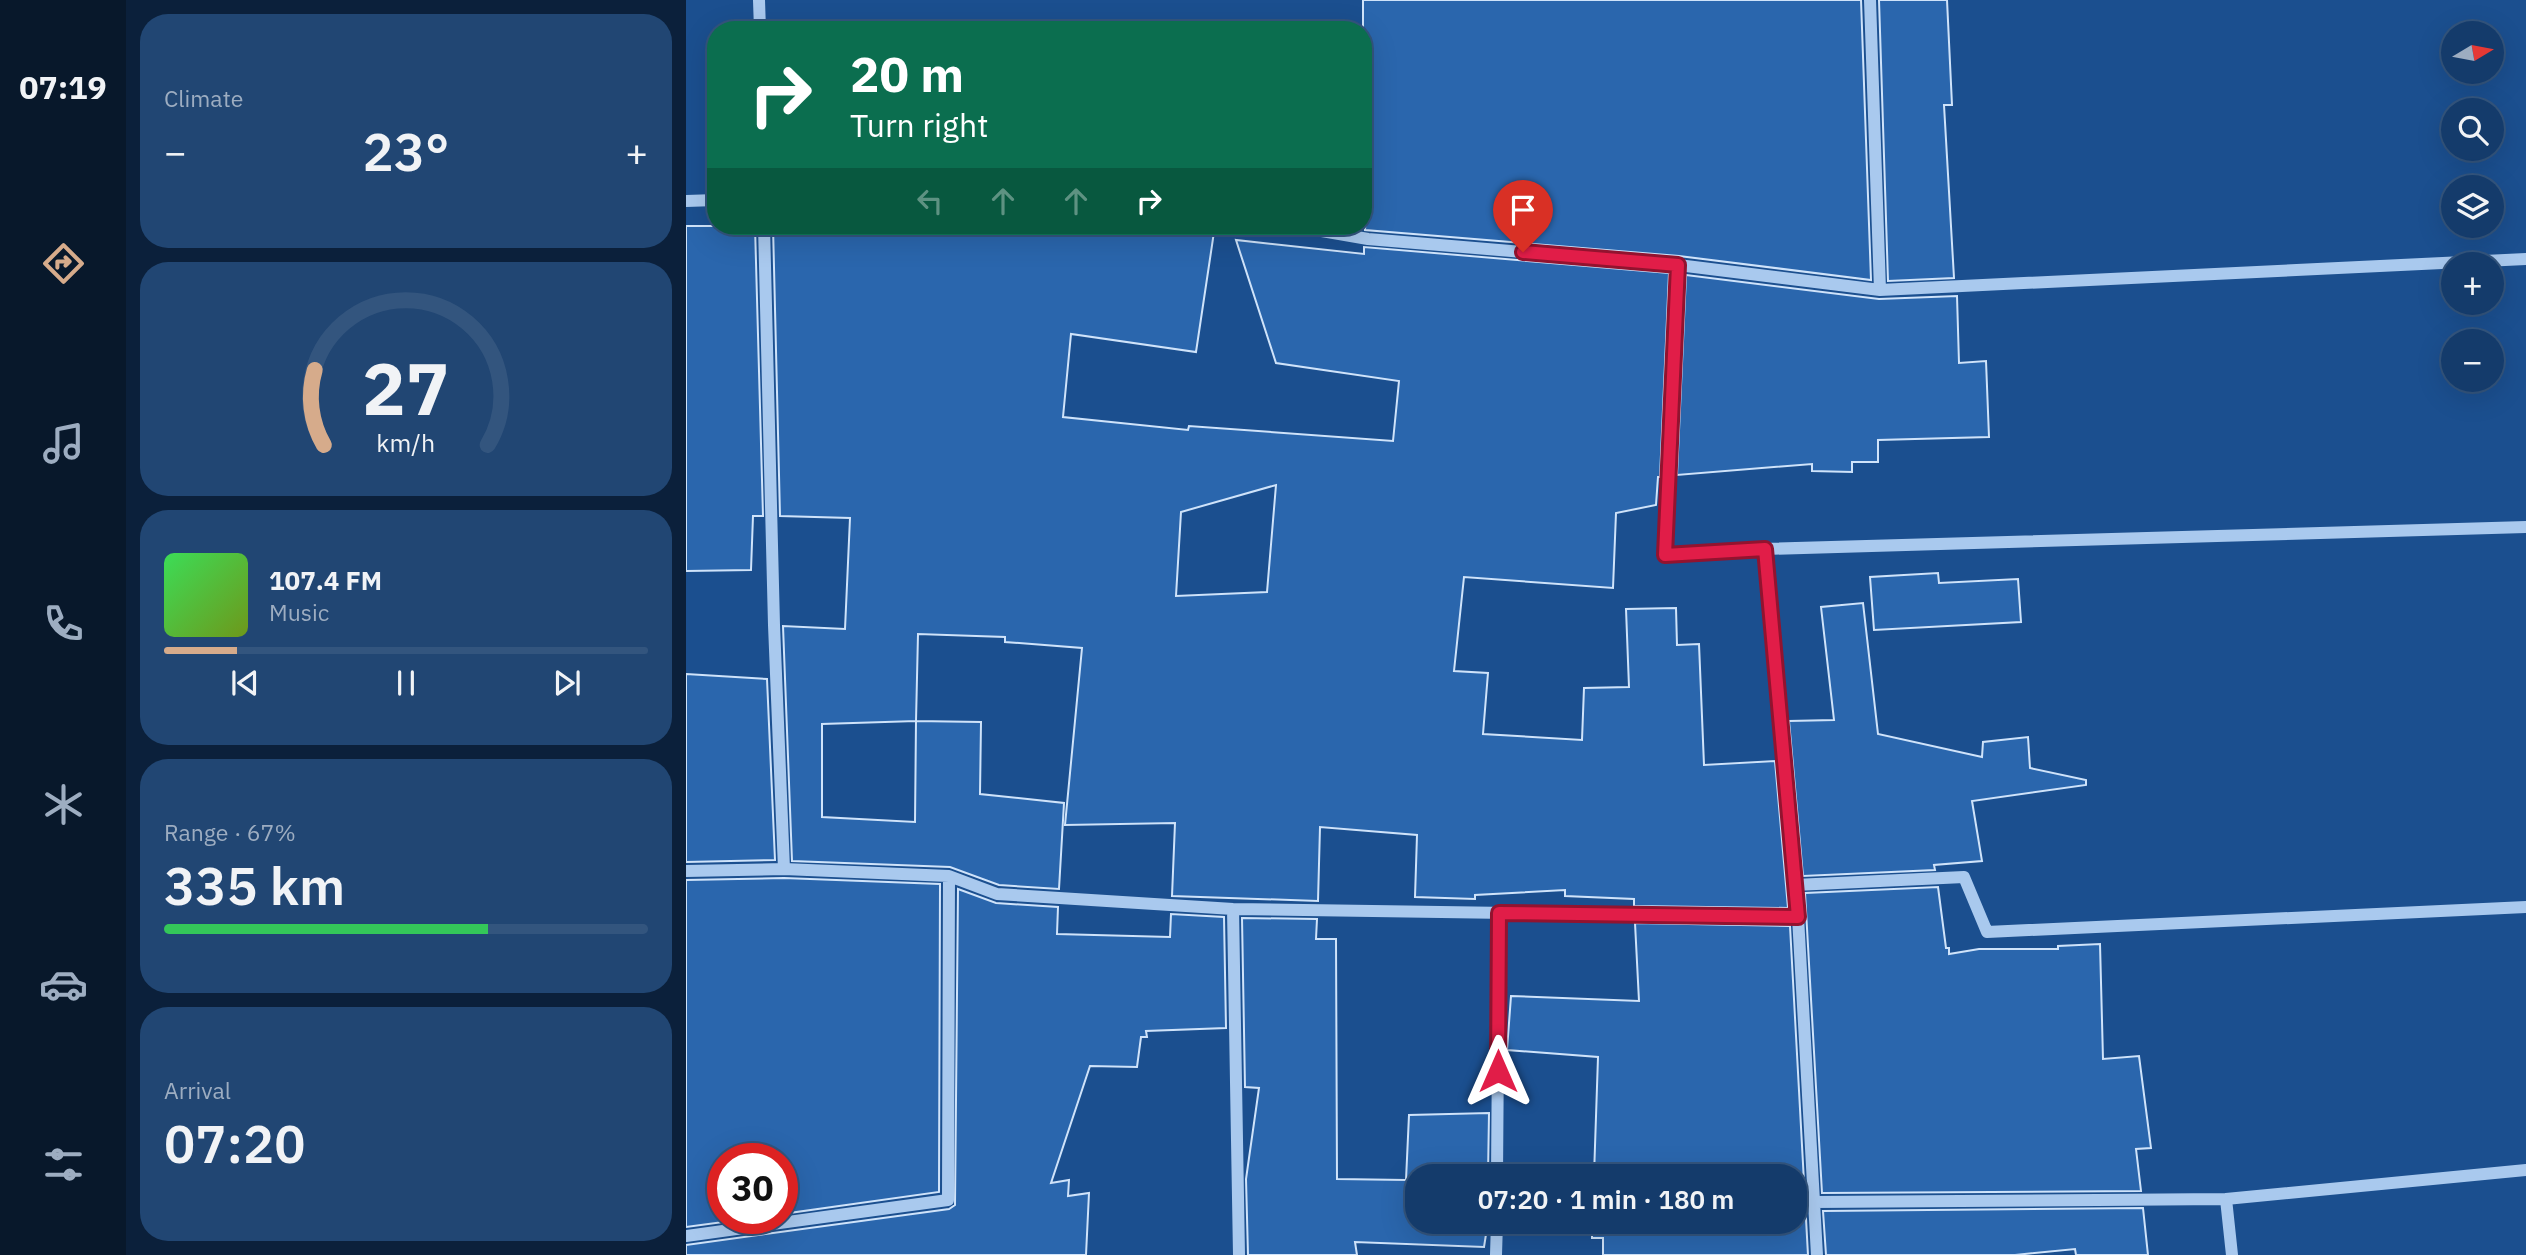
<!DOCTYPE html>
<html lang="en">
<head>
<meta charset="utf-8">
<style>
  :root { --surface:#143b6b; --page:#214673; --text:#f1f3f6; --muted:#9dadc1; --line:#33557e; --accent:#d6ab8b }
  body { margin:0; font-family:"IBM Plex Sans",sans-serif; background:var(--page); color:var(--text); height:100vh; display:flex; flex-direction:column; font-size:26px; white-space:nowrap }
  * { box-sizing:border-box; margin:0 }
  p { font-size:23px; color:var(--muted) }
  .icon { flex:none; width:38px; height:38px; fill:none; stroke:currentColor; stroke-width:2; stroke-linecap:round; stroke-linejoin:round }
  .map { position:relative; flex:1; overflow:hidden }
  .panel { display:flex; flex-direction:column; gap:14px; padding:14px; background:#0b203b; width:560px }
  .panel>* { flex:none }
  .guide { position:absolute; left:21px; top:21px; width:665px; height:214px; border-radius:28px; box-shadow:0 7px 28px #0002,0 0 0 2px var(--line); background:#0b6e4f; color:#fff; overflow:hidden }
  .needle { width:46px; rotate:80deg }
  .buttons { position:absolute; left:1755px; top:21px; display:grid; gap:14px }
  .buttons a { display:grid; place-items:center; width:63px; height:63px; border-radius:50%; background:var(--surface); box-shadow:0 7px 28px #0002,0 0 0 2px var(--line); font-size:35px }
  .speed { position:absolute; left:21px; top:1143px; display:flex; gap:14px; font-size:35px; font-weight:700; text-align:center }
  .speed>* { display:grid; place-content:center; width:91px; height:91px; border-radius:50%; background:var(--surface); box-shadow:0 7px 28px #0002,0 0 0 2px var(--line); line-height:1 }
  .speed .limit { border:10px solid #d22; background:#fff; color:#111 }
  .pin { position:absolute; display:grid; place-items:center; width:60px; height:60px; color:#fff; margin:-72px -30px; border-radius:50% 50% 50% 0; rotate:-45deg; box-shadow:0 0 7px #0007 }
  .pin .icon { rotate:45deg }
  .me { position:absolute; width:77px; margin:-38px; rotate:0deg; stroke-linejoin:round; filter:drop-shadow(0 0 5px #0008) }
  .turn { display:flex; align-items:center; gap:24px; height:147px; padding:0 28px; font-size:32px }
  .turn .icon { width:91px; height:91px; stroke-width:2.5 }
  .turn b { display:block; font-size:49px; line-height:60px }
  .lanes { display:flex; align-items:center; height:66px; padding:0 28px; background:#0003; justify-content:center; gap:35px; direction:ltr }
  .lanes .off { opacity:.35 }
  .big { font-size:52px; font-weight:600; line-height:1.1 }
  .panel .tile { flex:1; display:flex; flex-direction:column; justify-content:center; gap:10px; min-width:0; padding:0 24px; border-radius:28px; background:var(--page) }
  .panel .dial { align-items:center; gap:0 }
  .dial svg { height:182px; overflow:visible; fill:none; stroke:var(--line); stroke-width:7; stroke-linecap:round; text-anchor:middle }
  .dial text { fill:var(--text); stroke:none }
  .song { display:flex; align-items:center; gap:21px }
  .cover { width:84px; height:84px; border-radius:10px; background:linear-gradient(135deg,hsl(130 70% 55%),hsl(80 70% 35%)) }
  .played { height:7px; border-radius:4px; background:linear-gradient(90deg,var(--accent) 15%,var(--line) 15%) }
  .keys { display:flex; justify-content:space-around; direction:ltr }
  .heat { display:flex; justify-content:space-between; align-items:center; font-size:38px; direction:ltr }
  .charge { height:10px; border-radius:5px; background:linear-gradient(90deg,#34c759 67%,var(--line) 0) }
  .trip { position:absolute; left:719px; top:1164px; width:402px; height:70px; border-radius:28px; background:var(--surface); box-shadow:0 7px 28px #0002,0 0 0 2px var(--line); font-weight:600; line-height:70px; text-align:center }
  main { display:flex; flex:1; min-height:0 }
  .tabs { display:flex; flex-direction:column; width:126px; justify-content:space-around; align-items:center; background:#08182b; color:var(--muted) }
  .tabs .icon { width:49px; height:49px }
  .tabs .current { color:var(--accent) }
  .tabs b { font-size:32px; color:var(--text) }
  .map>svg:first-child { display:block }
  .building { fill:#2a66ad; stroke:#cfe3fa; stroke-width:2; fill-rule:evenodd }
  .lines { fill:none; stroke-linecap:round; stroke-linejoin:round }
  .minor { stroke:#a9c9ee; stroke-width:12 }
  .route-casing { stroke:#92132f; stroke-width:18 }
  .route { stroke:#e11d48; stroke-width:12 }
</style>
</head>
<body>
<main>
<nav class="tabs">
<b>07:19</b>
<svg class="icon current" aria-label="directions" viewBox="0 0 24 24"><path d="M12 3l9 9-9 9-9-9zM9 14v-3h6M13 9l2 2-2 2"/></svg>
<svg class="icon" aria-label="music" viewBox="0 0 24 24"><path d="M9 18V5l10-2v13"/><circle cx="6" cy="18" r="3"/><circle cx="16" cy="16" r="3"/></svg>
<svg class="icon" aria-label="phone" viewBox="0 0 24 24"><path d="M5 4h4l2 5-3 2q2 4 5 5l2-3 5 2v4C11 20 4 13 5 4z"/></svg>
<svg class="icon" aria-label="climate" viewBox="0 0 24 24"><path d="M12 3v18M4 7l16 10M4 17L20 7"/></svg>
<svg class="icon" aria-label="car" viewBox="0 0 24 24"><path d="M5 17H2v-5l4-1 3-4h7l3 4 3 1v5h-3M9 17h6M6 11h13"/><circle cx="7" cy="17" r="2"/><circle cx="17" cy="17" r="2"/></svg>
<svg class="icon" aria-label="filters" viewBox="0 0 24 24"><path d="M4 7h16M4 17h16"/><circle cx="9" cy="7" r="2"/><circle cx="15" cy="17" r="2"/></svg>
</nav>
<section class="panel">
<div class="tile"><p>Climate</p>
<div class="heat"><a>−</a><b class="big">23°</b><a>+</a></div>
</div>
<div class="tile dial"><svg viewBox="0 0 100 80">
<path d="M14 69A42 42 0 1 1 86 69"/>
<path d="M14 69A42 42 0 0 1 10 36" stroke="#d6ab8b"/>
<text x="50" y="56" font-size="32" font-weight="700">27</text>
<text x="50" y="72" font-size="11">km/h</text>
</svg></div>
<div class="tile">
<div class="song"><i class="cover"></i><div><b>107.4 FM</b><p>Music</p></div></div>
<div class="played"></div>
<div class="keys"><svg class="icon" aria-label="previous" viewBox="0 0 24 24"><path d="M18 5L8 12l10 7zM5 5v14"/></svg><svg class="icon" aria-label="pause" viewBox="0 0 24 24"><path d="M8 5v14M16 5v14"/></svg><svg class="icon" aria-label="next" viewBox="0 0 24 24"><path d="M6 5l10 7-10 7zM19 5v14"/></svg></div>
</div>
<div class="tile"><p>Range · 67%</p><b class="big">335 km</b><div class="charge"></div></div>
<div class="tile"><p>Arrival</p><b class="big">07:20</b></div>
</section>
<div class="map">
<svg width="1840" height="1255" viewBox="0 0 1840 1255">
  <rect width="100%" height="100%" fill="#1b4f8f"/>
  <!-- building -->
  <path class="building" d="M 677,0 L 1175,0 L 1185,280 L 993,256 L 679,230 L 684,144 L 677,144 Z
    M 1193,0 L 1261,0 L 1266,105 L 1258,105 L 1268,278 L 1202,281 Z
    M 0,226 L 69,226 L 77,516 L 67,516 L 65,570 L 0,571 Z
    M 87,226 L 510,226 L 509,230 L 528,232 L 510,352 L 385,334 L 377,417 L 502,430 L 503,426 L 707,441 L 713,381 L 590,363 L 550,240 L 678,254 L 678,247 L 983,273 L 974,477 L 972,477 L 970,505 L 930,513 L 927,588 L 778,577 L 768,671 L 802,673 L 797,734 L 896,740 L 898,688 L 943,687 L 940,609 L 990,608 L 991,645 L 1013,644 L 1018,765 L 1089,761 L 1102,908 L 948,906 L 948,899 L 879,896 L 879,890 L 789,895 L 789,899 L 729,897 L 731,835 L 634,827 L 632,901 L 486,896 L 489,823 L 379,825 L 396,648 L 319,642 L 319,637 L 232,634 L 230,721 L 295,722 L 294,794 L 378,803 L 373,889 L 313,885 L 264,867 L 106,861 L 97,626 L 159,629 L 164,518 L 94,516 ZM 590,485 L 581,592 L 490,596 L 495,512 ZM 230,721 L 229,822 L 136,817 L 136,724 Z
    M 1000,275 L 1193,299 L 1271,296 L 1273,363 L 1300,361 L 1303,437 L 1192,440 L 1192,462 L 1166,462 L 1166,472 L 1126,471 L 1126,464 L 991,475 Z
    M 1252,573 L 1253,583 L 1332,579 L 1335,622 L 1188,630 L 1184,577 Z
    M 1177,603 L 1192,734 L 1296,757 L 1297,742 L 1342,737 L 1344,768 L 1400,780 L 1400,785 L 1286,801 L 1296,861 L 1248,865 L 1249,870 L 1117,876 L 1103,721 L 1148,720 L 1135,607 Z
    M 0,674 L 81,679 L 89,860 L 0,862 Z
    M 98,878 L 254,884 L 253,1192 L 96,1214 L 96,1158 L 37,1158 L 37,1218 L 67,1218 L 0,1227 L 0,880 Z
    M 1252,887 L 1260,948 L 1263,948 L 1263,954 L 1293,949 L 1372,949 L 1372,946 L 1414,944 L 1417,1059 L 1453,1056 L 1465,1148 L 1450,1149 L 1455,1191 L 1136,1193 L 1119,893 Z
    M 272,889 L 310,903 L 372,907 L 371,934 L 484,937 L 485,914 L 538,917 L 540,1028 L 460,1031 L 461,1037 L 455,1037 L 451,1067 L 404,1066 L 365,1183 L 383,1180 L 382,1196 L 403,1193 L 400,1255 L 0,1255 L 0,1245 L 263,1209 L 269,1205 Z
    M 556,918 L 631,919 L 630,939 L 650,939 L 651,1179 L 720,1180 L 723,1115 L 803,1113 L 802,1176 L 732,1176 L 732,1222 L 802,1222 L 798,1247 L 669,1242 L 671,1255 L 562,1255 L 560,1179 L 573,1088 L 559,1087 Z
    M 949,923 L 1104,926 L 1122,1255 L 917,1255 L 917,1238 L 906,1238 L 906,1222 L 1110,1222 L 1110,1176 L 908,1176 L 912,1057 L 821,1050 L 825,996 L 953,1001 Z
    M 1457,1208 L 1462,1255 L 1390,1255 L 1389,1249 L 1329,1255 L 1140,1255 L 1137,1211 Z"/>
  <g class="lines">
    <!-- minor -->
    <path class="minor" d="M 73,0 L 74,30
      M 1184,0 L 1194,290
      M 0,201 L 30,200
      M 78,226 L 88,625 L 98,869
      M 607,226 L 682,239 L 992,265 L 1194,290 L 1840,259
      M 992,265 L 979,555 L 1079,549 L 1840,527
      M 1079,549 L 1112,917 L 1131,1255
      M 0,871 L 98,869 L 263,876 L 311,894 L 547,909 L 1112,917
      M 1109,885 L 1278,877 L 1301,932 L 1840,907
      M 547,909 L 553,1255
      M 811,1176 L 813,913
      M 1540,1199 L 1546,1255
      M 1128,1202 L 1540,1199 L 1840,1170
      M 0,1236 L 262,1200 L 263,876
      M 810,1255 L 811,1222"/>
  </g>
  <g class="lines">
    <!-- route casing -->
    <g class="route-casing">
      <path id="route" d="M 812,1071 L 813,913 L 1112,917 L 1079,549 L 979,555 L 992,265 L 837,252"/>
    </g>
    <!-- route -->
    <use href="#route" class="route"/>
  </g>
</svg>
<div class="buttons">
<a><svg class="needle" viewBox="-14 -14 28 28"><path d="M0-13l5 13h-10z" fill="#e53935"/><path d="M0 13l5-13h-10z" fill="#9dadc1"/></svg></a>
<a><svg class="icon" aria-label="search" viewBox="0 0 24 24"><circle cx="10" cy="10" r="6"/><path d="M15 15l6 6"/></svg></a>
<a><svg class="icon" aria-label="layers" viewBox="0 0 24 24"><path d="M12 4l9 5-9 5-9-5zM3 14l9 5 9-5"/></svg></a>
<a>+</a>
<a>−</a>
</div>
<div class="speed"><div class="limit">30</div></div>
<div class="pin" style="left:837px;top:252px;background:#d93025"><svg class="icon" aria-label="arrive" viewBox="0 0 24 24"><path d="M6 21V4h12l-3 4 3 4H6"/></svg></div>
<svg class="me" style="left:812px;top:1071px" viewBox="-20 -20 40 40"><path d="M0-17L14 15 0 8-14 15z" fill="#e11d48" stroke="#fff" stroke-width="4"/></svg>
<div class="trip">07:20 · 1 min · 180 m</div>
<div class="guide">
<div class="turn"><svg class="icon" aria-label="right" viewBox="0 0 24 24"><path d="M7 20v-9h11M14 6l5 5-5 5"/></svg><div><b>20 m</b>Turn right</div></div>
<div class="lanes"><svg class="icon off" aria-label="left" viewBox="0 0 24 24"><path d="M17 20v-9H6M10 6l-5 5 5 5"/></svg><svg class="icon off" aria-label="ahead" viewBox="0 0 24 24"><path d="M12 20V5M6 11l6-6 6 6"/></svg><svg class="icon off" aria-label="ahead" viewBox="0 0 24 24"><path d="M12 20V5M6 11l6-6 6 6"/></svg><svg class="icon" aria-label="right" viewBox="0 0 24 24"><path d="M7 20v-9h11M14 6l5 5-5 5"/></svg></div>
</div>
</div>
</main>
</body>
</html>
